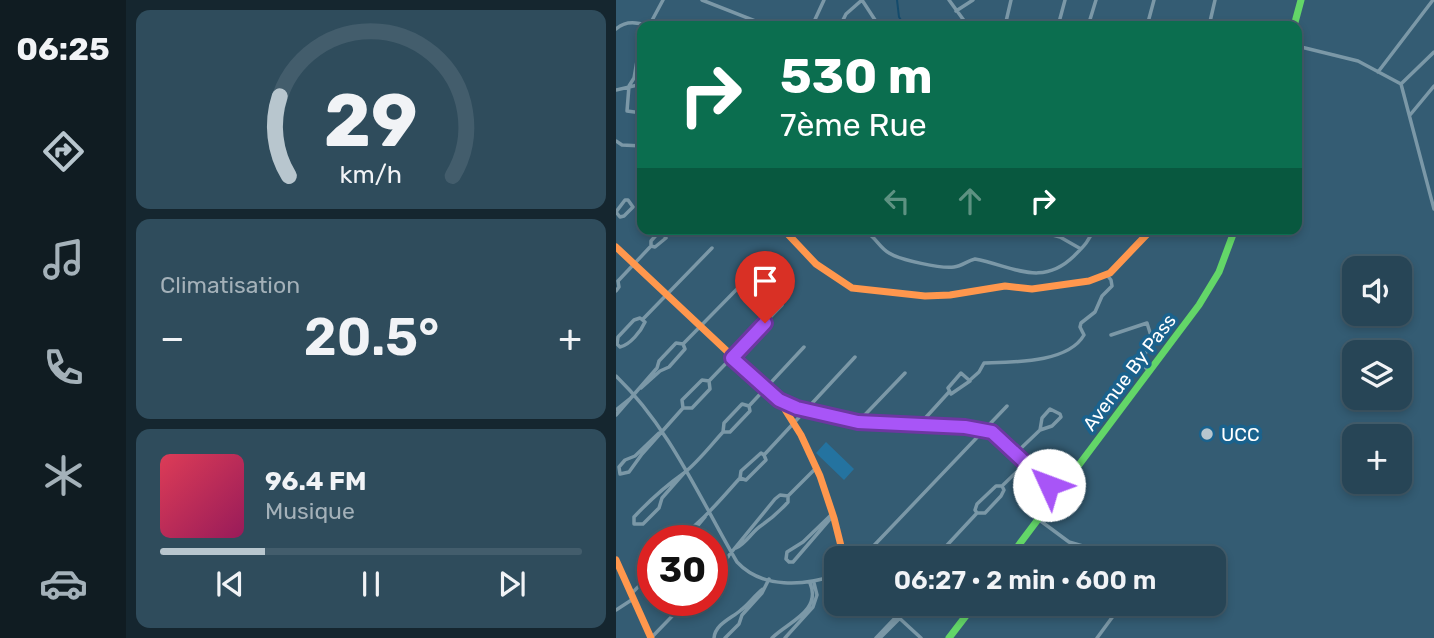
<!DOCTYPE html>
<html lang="fr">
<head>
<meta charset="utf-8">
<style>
  :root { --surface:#274556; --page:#2f4c5c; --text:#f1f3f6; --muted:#a4b1b9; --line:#435d6c; --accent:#b8c6ce }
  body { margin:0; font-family:Rubik,sans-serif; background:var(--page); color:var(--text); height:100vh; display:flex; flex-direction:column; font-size:26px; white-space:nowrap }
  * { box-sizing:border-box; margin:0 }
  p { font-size:23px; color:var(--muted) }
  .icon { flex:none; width:38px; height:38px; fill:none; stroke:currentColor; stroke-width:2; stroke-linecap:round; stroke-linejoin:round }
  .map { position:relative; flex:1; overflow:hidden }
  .drawer { display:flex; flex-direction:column; gap:10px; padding:10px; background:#15262f; width:490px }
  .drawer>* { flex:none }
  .top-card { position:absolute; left:21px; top:21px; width:665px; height:214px; border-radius:14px; box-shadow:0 4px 10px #0003,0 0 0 2px var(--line); background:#0b6e4f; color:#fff; overflow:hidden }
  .tools { position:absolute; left:726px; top:256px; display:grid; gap:14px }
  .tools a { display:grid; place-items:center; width:70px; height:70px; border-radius:14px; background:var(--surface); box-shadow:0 4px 10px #0003,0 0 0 2px var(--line); font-size:35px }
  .speed { position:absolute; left:21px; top:525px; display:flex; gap:14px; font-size:35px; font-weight:700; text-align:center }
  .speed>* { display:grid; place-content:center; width:91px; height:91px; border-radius:50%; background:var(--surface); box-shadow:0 4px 10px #0003,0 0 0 2px var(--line); line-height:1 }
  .speed .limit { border:10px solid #d22; background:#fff; color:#111 }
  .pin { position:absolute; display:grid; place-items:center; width:60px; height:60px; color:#fff; margin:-72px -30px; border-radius:50% 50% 50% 0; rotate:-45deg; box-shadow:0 0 7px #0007 }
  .pin .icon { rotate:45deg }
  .me { position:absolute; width:77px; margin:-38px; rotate:313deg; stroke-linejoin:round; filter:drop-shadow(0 0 5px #0008) }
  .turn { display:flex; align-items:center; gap:24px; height:147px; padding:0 28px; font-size:32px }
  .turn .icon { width:91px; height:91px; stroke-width:2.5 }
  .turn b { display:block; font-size:49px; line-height:60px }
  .lanes { display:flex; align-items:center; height:66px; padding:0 28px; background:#0003; justify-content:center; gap:35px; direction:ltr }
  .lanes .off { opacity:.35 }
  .big { font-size:52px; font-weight:600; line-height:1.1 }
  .drawer .widget { flex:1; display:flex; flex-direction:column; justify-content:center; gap:10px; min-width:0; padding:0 24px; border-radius:14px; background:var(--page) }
  .drawer .dial { align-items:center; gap:0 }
  .dial svg { height:182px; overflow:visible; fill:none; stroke:var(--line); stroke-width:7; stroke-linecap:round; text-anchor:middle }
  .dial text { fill:var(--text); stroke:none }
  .song { display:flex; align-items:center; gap:21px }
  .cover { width:84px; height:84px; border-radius:10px; background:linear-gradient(135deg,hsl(350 70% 55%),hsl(330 70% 35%)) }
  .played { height:7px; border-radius:4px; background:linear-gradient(90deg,var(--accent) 25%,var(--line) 25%) }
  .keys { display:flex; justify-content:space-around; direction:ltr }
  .heat { display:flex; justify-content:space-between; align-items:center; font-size:38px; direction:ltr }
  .trip { position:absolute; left:208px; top:546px; width:402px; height:70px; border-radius:14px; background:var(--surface); box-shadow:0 4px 10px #0003,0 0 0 2px var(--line); font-weight:600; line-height:70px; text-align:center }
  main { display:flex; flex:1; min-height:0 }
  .dock { display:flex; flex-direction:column; width:126px; justify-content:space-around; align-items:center; background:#101c22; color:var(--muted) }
  .dock .icon { width:49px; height:49px }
  .dock .on { color:var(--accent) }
  .dock b { font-size:32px; color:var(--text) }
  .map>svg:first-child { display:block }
  .pitch { fill:#2473a0 }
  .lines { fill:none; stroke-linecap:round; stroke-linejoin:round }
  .stream { stroke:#144b6c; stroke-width:2 }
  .street { stroke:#7b98a7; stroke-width:3.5 }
  .fast { stroke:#63d668; stroke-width:7 }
  .slow { stroke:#ff974d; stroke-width:7 }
  .route-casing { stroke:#6d37a1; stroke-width:18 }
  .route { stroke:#a855f7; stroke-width:12 }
  .poi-dot { fill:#b8c6ce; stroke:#1a628d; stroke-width:2.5 }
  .labels { text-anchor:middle; stroke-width:7; stroke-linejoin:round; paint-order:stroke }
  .street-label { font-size:19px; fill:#fff; stroke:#1a628d }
  .poi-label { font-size:19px; fill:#fff; stroke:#1a628d; text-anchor:start }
</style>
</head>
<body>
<main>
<nav class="dock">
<b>06:25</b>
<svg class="icon on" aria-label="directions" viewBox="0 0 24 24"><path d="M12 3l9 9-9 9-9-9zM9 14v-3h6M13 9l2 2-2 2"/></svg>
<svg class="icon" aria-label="music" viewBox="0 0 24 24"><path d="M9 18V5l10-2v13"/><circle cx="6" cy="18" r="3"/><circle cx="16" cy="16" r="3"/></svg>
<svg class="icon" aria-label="phone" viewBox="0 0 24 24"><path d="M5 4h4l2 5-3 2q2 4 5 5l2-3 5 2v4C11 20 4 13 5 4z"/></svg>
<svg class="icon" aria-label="climate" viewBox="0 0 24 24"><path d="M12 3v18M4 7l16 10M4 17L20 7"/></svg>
<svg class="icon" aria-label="car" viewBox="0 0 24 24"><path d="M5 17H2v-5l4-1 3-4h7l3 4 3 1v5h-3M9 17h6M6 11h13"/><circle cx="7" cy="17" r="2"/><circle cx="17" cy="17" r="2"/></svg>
</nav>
<section class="drawer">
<div class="widget dial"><svg viewBox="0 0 100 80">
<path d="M14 69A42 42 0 1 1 86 69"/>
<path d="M14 69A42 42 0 0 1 10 34" stroke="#b8c6ce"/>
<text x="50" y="56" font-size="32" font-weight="700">29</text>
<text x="50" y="72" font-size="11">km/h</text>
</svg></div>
<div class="widget"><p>Climatisation</p>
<div class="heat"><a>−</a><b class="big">20.5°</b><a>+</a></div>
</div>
<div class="widget">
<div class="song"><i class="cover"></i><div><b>96.4 FM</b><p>Musique</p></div></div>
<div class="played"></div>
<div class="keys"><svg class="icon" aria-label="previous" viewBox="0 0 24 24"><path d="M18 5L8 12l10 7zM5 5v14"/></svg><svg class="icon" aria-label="pause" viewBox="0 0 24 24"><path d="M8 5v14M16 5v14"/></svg><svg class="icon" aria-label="next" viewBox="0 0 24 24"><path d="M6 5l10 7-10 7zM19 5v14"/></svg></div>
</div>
</section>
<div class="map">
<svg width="818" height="638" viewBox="0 0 818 638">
  <rect width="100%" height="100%" fill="#345c73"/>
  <!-- pitch -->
  <path class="pitch" d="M 210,442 L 238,469 L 228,480 L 200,453 Z"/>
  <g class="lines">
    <!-- stream -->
    <path class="stream" d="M 281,0 L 283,17 L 289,26"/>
    <!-- street -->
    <path class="street" d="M 86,0 L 152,26
      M 246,0 L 263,26
      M 333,0 L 352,26
      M 340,11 L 357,0
      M 33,26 L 47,0
      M 196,26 L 208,0
      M 224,26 L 230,14 L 246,0
      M 389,26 L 395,0
      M 442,26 L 449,0
      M 472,26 L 480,0
      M 531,26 L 538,0
      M 593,26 L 599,0
      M 0,29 C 9,21 21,22 31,26
      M 26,32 L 18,78 L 13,86 L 11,111 L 26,113
      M 681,46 L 742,61 L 785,84 L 818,209
      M 762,72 L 817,0
      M 785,84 L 818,52
      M 0,90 L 26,84
      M 794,115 L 818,86
      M 0,141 L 6,145 L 26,146
      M 9,200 L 12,200 L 17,207 L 8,216 L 4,217 L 0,212 Z
      M 244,229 C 261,236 261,246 273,253 C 284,260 326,269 338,267 C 346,266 351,261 359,259 C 397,266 425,288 458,256 C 466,248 474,241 477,229
      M 415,229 L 444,237 L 465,249
      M 597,229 L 607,235 L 616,233
      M 42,233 L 47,234 L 50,238 L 39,247 L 35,246 L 35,241 Z
      M 2,281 L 35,246
      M 0,291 L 3,287 L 2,281
      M 24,318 L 29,322 C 25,331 14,345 4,347 L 1,344 L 2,337 L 18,320 Z
      M 27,319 L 96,248
      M 495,335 L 531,323 L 536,339 L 525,363 L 532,370
      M 67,344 L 121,289
      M 345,373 L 354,381 L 335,394 L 332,388 Z
      M 0,376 C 54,428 83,497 121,562 C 146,589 188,586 220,575
      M 86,380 L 93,381 L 94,389 L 76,408 L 67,408 L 66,400 Z
      M 354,380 L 363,372 L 368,363 C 398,362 452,363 468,335 L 464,327 L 465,323 L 479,312 L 486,296 L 496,286 L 495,280 L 491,275
      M 93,381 L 166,305
      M 25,388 L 44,371 L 53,367 L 69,349 L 67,344
      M 163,400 C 206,419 254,423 300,425 C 323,427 352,422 374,432 C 392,440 424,478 442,493
      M 126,404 L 133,406 L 134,411 L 114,432 L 107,432 L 108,423 Z
      M 133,406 L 188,347
      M 0,410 L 16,397
      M 0,415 L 41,368 L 43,361 L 60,343 L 67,344
      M 242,422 L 289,373
      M 302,426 L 333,392
      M 43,433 L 19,456 L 9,460 L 3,467 L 4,474 L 13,472 L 26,454 L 67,408
      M 145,453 L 148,455 L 150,460 L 130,480 L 124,478 L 125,471 Z
      M 400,453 L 424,430 L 436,426 L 445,417 L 444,414 L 434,409 L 426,418 L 424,430
      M 148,455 L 239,357
      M 68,473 L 46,498 L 43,508 L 27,524 L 18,524 L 18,517 C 33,501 51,485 68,473 C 82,462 95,445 107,432
      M 386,486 L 388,490 L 385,496 L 369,513 L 361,513 L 359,510 L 361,504 L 380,486 L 386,486 L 410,463
      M 215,515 L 214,519 L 177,562 L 173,562 L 170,559 L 171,552 L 187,542 Z
      M 422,519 L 453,542 L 477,549 L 483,558
      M 58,541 C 84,525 104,500 124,478
      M 69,541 L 89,517
      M 120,548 C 131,543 136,531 146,525 C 156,518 163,512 172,502 L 172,496 L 199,469
      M 246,558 L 391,406
      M 310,558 L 315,555 L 320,557 L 361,513
      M 96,571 L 112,557
      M 96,576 L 159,499 L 164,495 L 172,496
      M 16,593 L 37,572
      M 268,604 L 305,638
      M 0,610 L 17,599
      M 35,638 L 66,606 L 71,606 L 78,600
      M 98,638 C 99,624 116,618 125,610 C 133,604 139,595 147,589
      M 109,638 L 123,624 L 126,615 L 146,593 L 153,579
      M 156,638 C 172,622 206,611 194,583
      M 169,638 L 197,607 L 201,595 L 198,583
      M 260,638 L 281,616
      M 264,638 L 284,618
      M 481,638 L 506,604"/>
    <!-- fast -->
    <path class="fast" d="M 678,26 L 685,0
      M 393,558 L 583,305 L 603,272 L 619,229
      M 333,638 L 359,604"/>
    <!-- slow -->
    <path class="slow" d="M 167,229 L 200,264 L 236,288 L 309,296 L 334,295 L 389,286 L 416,289 L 473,281 L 494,273 L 536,229
      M 0,247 L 163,400 L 185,435 L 204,476 L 218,518 L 228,558
      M 0,560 L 35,638"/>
  </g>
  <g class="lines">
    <!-- route casing -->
    <g class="route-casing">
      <path id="route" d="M 149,323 L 116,358 L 163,400 L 181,408 L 242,422 L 349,427 L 376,432 L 433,485"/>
    </g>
    <!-- route -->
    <use href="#route" class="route"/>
  </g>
  <!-- markers -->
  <circle class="poi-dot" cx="591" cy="434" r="7"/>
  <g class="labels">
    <!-- street labels -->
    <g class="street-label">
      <text transform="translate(513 372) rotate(-53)" y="7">Avenue By Pass</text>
    </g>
    <!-- poi labels -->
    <g class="poi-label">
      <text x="605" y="441">UCC</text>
    </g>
  </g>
</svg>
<div class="tools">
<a><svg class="icon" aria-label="sound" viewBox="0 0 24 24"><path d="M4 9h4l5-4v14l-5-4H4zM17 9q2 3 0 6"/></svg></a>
<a><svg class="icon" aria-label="layers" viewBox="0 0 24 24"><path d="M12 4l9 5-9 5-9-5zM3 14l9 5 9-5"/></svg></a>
<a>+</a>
</div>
<div class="speed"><div class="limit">30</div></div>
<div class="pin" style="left:149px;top:323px;background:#d93025"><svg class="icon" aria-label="arrive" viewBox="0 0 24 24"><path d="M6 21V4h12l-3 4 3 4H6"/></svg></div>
<svg class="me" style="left:433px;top:485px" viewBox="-20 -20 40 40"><circle r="19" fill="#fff"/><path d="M0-13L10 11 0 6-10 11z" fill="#a855f7"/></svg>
<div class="trip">06:27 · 2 min · 600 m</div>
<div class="top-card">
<div class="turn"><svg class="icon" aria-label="right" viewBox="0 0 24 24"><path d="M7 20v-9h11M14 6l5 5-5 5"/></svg><div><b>530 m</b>7ème Rue</div></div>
<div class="lanes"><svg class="icon off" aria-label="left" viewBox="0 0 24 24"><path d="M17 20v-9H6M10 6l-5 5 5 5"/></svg><svg class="icon off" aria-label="ahead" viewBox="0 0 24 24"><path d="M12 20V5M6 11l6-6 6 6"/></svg><svg class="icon" aria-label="right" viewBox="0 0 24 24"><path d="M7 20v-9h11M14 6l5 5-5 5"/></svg></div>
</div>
</div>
</main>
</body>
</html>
